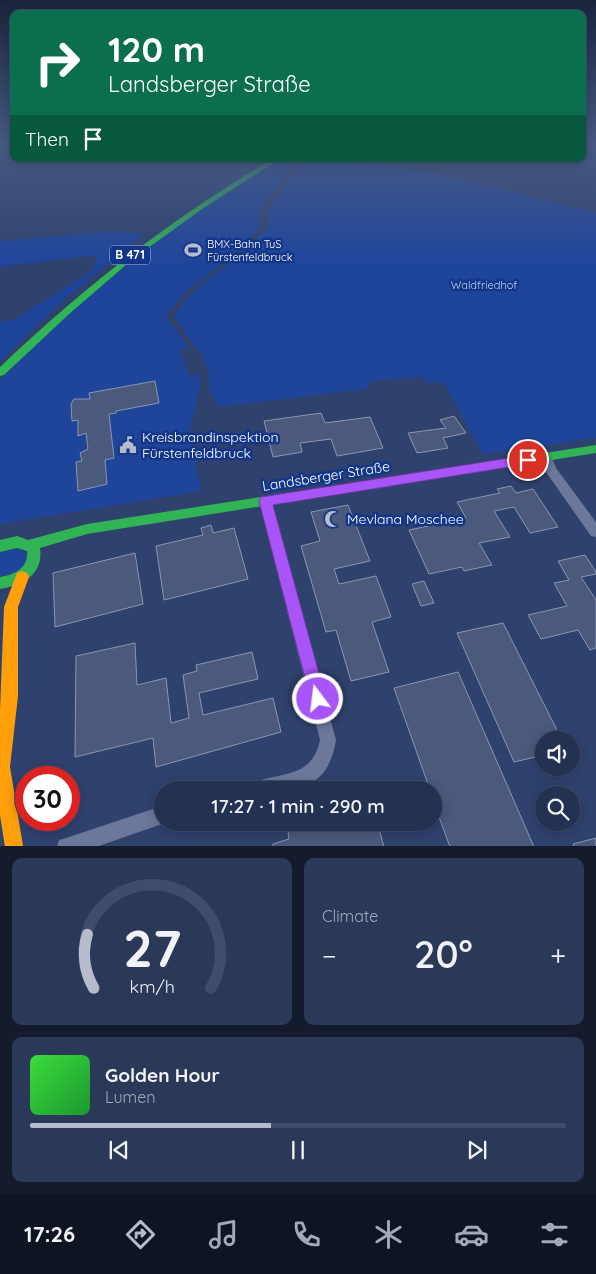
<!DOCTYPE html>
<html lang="en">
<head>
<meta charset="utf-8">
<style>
  :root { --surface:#233152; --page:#2b3959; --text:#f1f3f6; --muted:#a3a9b8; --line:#404c69; --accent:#b6bccc }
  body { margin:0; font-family:Quicksand,sans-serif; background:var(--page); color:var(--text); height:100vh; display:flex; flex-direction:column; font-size:19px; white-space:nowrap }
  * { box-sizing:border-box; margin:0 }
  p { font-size:16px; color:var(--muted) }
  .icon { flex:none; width:28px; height:28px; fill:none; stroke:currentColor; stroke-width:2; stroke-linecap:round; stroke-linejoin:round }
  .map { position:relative; height:846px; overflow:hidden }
  .sheet { display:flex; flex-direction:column; gap:12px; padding:12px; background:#131b2d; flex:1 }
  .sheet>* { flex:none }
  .banner { position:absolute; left:10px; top:10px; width:576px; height:152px; border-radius:10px; box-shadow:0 2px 12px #0003,0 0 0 1px var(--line); background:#0b6e4f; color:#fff; overflow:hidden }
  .fabs { position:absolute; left:535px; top:731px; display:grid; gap:10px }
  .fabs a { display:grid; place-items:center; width:45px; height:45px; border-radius:50%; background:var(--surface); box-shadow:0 2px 12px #0003,0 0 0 1px var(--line); font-size:25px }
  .speed { position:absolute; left:15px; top:766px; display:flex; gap:10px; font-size:25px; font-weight:700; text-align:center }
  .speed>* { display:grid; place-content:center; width:65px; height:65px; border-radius:50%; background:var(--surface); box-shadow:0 2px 12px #0003,0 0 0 1px var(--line); line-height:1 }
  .speed .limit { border:8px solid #d22; background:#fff; color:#111 }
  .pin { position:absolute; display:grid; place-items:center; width:42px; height:42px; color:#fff; margin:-21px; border:2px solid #fff; border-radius:50%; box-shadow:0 1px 5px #0007 }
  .me { position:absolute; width:55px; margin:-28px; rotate:345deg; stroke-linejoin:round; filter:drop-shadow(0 0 4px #0008) }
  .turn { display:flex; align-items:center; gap:18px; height:105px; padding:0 15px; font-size:22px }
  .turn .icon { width:65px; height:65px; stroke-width:2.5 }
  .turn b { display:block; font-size:35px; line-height:42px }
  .then { display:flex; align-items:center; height:48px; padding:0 15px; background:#0003; gap:10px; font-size:19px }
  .big { font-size:38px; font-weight:600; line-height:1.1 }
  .sheet .tile { flex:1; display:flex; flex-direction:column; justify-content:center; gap:8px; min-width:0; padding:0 18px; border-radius:10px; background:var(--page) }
  .sheet .dial { align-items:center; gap:0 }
  .dial svg { height:130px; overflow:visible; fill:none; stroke:var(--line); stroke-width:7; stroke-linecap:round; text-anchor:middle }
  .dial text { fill:var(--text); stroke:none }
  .song { display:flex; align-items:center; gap:15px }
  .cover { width:60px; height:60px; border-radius:8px; background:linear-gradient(135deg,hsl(120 70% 55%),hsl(130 70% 35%)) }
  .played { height:5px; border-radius:2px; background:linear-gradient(90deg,var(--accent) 45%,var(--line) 45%) }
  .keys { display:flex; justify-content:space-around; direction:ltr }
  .heat { display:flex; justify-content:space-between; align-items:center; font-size:28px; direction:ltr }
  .sheet .tiles { flex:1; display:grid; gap:12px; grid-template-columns:1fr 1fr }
  .tile:last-child { grid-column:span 2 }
  .trip { position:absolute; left:154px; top:781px; width:288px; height:50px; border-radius:25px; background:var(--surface); box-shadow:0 2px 12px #0003,0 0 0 1px var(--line); font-weight:600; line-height:50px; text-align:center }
  .tab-bar { display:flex; height:80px; justify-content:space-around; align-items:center; background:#0e1421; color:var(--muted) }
  .tab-bar .icon { width:35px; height:35px }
  .tab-bar .selected { color:var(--accent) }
  .tab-bar b { font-size:22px; color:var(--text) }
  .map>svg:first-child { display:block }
  .green { fill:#1f459b }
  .building { fill:#4a597c; stroke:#8a95b1 }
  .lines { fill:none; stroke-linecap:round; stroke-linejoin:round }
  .street { fill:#6b789b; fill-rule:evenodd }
  .fast { fill:#30b455; fill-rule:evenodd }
  .slow { fill:#ff9f0a; fill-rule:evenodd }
  .route { fill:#a855f7; stroke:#6d37a1 }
  .labels { text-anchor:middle; stroke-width:5; stroke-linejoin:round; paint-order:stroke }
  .far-poi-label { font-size:11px; fill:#fff; stroke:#143688; text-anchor:start }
  .far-park-label { font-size:11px; fill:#c1d3fb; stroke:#143688 }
  .shield { fill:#143688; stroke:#b8c3db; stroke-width:1 }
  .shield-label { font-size:12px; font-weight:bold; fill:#fff }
  .poi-label { font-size:14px; fill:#fff; stroke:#143688; text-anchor:start }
  .street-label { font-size:14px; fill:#fff; stroke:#143688 }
</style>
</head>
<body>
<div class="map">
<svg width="596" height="847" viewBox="0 0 596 847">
  <rect width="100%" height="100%" fill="#2f416d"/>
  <!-- green -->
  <path class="green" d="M 287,159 L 297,159 L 260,209 L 259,229 L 223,264 L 190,287 L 165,316 L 189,348 L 180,350 L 189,376 L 199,374 L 200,387 L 189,433 L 201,491 L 0,524 L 0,380 L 27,351 L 92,293 L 194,212 L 257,173 Z
    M 304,159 L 402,168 L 448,176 L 596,213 L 596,438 L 483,454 L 443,382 L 427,383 L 423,377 L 371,381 L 366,389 L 219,407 L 209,389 L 209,372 L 201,354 L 174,317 C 189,290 213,277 236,258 C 247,248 257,237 268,227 L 268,211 Z
    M 112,231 L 145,234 L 59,304 L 0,361 L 0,322 L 15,319 L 93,270 L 97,255 L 0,267 L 0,241 Z
    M 13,548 L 24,550 L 28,557 L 20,571 L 0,576 L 0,553 Z"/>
  <!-- building -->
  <path class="building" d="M 155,381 L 159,403 L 116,411 L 116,413 L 109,414 L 114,458 L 105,460 L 107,484 L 78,491 L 76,462 L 82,461 L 80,453 L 88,449 L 86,433 L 78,436 L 78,420 L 72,421 L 71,404 L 74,399 L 90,399 L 89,393 Z
    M 321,413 L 325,423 L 370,417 L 383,448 L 337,456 L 331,439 L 300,443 L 302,452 L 273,457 L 264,421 Z
    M 454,416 L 466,433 L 443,438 L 448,448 L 417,453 L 408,433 L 446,428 L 440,420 Z
    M 511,486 L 516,493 L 533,489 L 558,527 L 530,533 L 514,507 L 494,511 L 510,537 L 479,543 L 492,565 L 464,571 L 462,567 L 429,574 L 409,530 L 466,518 L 457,502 L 500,493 L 497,489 Z
    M 348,505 L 370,561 L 334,569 L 339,584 L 376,576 L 391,617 L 372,622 L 389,672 L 351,681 L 336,630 L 326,632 L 301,546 L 320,541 L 311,512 Z
    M 211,525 L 213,533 L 234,528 L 248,579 L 164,600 L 156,546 L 203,535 L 201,528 Z
    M 135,553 L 143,604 L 55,627 L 53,573 Z
    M 585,555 L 596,572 L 596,574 L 581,577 L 596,600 L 596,648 L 590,650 L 578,630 L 541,639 L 528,615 L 567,606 L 554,583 L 569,580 L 558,561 Z
    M 424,581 L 434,603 L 421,606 L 412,584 Z
    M 503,623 L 562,740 L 544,740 L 544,755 L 514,762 L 457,633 Z
    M 135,643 L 137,685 L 166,678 L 171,723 L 189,718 L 183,675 L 197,671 L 196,665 L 252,652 L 258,679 L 199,693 L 203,715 L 273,698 L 281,732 L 156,767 L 153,738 L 75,757 L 76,656 Z
    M 458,672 L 534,847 L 450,847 L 432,798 L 432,790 L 430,790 L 394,688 Z
    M 318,822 L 377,822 L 384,847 L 273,847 L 273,844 L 289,839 L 288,831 Z
    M 596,838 L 596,847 L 574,847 L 573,844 Z"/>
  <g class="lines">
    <!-- street -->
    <path class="street" d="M 546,453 L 550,454 L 556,468 L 596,522 L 596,537 L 591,536 L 546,472 L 540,457 L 542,454 Z
      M 265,496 L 269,498 L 271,501 L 336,740 C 327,795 292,790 247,790 L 250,784 C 279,771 312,780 320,740 L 259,501 L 261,498 Z
      M 162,806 L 162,822 L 166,822 L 162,824 L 96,847 L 57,847 L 59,840 L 66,838 Z"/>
    <!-- fast -->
    <path class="fast" d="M 273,159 L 280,159 L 205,207 L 134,258 L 68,315 L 4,375 L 0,376 L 0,367 C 84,287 173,217 273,159 Z
      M 596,445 L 596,453 L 87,534 L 40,548 C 44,574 23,585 0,589 L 0,577 C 14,575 29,568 27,551 L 17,548 L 0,552 L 0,540 L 17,536 L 28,540 L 87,524 Z"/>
    <!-- slow -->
    <path class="slow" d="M 22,571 L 27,573 L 29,577 L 18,607 L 18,696 L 10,767 L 23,846 L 5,847 L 0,815 L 0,710 L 4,607 L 17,573 Z"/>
  </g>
  <!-- sky -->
  <linearGradient id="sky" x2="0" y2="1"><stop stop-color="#1a243c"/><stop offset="0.55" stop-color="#475a84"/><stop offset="1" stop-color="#475a84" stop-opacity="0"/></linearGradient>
  <rect width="596" height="263" fill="url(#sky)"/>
  <!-- route -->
  <path class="route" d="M 528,455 L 534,460 L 528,464 L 273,505 L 326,699 L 323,705 L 318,707 L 312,705 L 259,501 L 261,497 Z"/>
  <!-- icons -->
  <defs>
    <g id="stadium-bare" transform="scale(1.35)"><path d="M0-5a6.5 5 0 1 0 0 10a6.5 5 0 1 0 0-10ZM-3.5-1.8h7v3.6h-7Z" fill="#b6bccc" stroke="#143688" stroke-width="2.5" paint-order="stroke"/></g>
    <g id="civic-bare" transform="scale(1.35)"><path d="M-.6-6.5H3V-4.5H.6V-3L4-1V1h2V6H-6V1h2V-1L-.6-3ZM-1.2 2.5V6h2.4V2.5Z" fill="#b6bccc" stroke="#143688" stroke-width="2.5" paint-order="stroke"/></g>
    <g id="mosque-bare" transform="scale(1.35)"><path d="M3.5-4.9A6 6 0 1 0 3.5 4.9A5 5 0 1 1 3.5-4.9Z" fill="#b6bccc" stroke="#143688" stroke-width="2.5" paint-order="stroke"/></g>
  </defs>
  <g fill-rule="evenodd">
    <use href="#stadium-bare" x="193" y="250"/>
    <use href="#civic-bare" x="128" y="445"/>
    <use href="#mosque-bare" x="333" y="519"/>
  </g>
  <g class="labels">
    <!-- far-poi labels -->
    <g class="far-poi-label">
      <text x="207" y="248">BMX-Bahn TuS<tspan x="207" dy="13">Fürstenfeldbruck</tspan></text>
    </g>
    <!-- far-park labels -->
    <g class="far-park-label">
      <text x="484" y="289">Waldfriedhof</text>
    </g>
    <!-- shield labels -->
    <rect class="shield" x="110" y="245.5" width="40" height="19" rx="4"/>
    <g class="shield-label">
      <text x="130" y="259">B 471</text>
    </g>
    <!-- poi labels -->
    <g class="poi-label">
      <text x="142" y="442">Kreisbrandinspektion<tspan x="142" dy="16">Fürstenfeldbruck</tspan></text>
      <text x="347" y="524">Mevlana Moschee</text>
    </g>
    <!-- street labels -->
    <g class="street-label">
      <text transform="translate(326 476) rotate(-9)" y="5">Landsberger Straße</text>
    </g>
  </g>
</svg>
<div class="fabs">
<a><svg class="icon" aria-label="sound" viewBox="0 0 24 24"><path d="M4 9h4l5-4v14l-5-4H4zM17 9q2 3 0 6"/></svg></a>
<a><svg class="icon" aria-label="search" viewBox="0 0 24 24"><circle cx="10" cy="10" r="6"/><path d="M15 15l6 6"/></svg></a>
</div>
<div class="speed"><div class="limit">30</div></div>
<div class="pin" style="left:528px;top:460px;background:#d93025"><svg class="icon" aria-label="arrive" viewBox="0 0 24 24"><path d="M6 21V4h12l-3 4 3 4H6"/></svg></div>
<svg class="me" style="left:318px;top:699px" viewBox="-20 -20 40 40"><circle r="17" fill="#a855f7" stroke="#fff" stroke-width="3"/><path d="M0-11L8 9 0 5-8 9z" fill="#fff"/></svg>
<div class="trip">17:27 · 1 min · 290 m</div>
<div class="banner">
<div class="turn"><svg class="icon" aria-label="right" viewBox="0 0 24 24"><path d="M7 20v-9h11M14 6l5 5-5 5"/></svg><div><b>120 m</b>Landsberger Straße</div></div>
<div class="then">Then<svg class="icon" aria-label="arrive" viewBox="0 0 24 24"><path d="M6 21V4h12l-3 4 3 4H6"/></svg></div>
</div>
</div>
<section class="sheet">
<div class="tiles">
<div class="tile dial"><svg viewBox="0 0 100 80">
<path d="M14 69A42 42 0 1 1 86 69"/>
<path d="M14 69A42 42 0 0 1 10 36" stroke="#b6bccc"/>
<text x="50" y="56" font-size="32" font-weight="700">27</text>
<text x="50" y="72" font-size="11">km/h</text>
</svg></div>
<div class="tile"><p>Climate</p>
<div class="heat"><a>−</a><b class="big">20°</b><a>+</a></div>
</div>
<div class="tile">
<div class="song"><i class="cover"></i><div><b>Golden Hour</b><p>Lumen</p></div></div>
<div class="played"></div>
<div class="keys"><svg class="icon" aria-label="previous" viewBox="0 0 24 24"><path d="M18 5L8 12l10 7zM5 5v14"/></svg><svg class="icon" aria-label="pause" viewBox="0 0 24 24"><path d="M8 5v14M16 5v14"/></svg><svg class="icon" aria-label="next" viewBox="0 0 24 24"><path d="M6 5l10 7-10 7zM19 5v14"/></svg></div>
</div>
</div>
</section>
<nav class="tab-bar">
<b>17:26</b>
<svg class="icon selected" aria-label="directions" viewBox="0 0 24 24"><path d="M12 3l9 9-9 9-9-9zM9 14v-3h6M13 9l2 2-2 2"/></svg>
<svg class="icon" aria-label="music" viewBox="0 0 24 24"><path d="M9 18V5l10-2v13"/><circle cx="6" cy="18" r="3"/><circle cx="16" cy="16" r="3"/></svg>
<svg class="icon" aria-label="phone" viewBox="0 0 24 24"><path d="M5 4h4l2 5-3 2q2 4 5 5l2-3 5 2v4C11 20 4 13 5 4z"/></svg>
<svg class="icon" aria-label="climate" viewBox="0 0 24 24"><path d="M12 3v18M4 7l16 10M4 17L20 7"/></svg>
<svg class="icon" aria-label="car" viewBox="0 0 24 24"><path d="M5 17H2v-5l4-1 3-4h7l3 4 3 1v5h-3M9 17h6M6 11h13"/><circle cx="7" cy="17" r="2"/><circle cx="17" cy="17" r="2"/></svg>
<svg class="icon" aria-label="filters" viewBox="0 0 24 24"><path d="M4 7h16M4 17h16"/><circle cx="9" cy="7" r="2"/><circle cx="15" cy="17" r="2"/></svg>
</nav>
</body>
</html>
